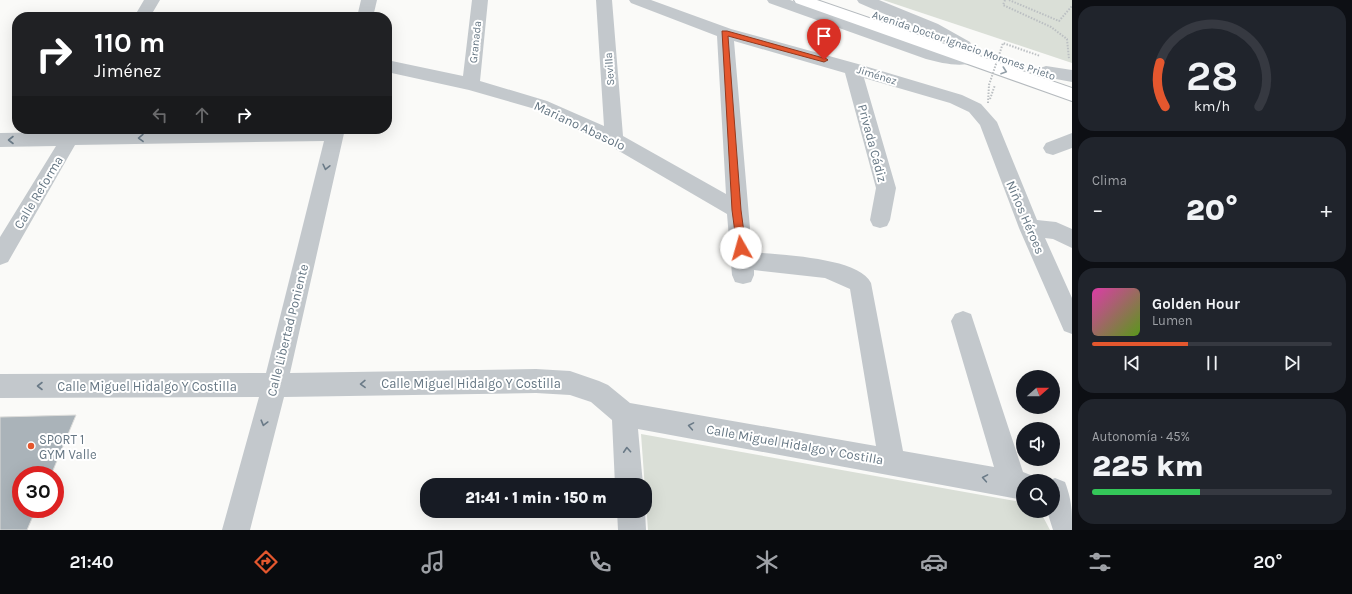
<!DOCTYPE html>
<html lang="es">
<head>
<meta charset="utf-8">
<style>
  :root { --surface:#171b24; --page:#20242c; --text:#f1f3f6; --muted:#9ea1a6; --line:#363941; --accent:#e4572e }
  body { margin:0; font-family:Karla,sans-serif; background:var(--page); color:var(--text); height:100vh; display:flex; flex-direction:column; font-size:15px; white-space:nowrap }
  * { box-sizing:border-box; margin:0 }
  p { font-size:13px; color:var(--muted) }
  .icon { flex:none; width:22px; height:22px; fill:none; stroke:currentColor; stroke-width:2; stroke-linecap:round; stroke-linejoin:round }
  .map { position:relative; flex:1; overflow:hidden }
  .sheet { display:flex; flex-direction:column; gap:6px; padding:6px; background:#0d0f14; width:280px }
  .sheet>* { flex:none }
  .top-card { position:absolute; left:12px; top:12px; width:380px; height:122px; border-radius:16px; box-shadow:0 4px 16px #0002; background:#202124; color:#fff; overflow:hidden }
  .needle { width:26px; rotate:69deg }
  .buttons { position:absolute; left:1016px; top:370px; display:grid; gap:8px }
  .buttons a { display:grid; place-items:center; width:44px; height:44px; border-radius:50%; background:var(--surface); box-shadow:0 4px 16px #0002; font-size:20px }
  .speed { position:absolute; left:12px; top:466px; display:flex; gap:8px; font-size:20px; font-weight:700; text-align:center }
  .speed>* { display:grid; place-content:center; width:52px; height:52px; border-radius:50%; background:var(--surface); box-shadow:0 4px 16px #0002; line-height:1 }
  .speed .limit { border:6px solid #d22; background:#fff; color:#111 }
  .pin { position:absolute; display:grid; place-items:center; width:34px; height:34px; color:#fff; margin:-41px -17px; border-radius:50% 50% 50% 0; rotate:-45deg; box-shadow:0 0 4px #0007 }
  .pin .icon { rotate:45deg }
  .me { position:absolute; width:44px; margin:-22px; rotate:353deg; stroke-linejoin:round; filter:drop-shadow(0 0 3px #0008) }
  .turn { display:flex; align-items:center; gap:14px; height:84px; padding:0 16px; font-size:18px }
  .turn .icon { width:52px; height:52px; stroke-width:2.5 }
  .turn b { display:block; font-size:28px; line-height:34px }
  .lanes { display:flex; align-items:center; height:38px; padding:0 16px; background:#0003; justify-content:center; gap:20px; direction:ltr }
  .lanes .off { opacity:.35 }
  .big { font-size:30px; font-weight:800; line-height:1.1 }
  .sheet .card { flex:1; display:flex; flex-direction:column; justify-content:center; gap:6px; min-width:0; padding:0 14px; border-radius:16px; background:var(--page) }
  .sheet .dial { align-items:center; gap:0 }
  .dial svg { height:104px; overflow:visible; fill:none; stroke:var(--line); stroke-width:7; stroke-linecap:round; text-anchor:middle }
  .dial text { fill:var(--text); stroke:none }
  .song { display:flex; align-items:center; gap:12px }
  .cover { width:48px; height:48px; border-radius:6px; background:linear-gradient(135deg,hsl(320 70% 55%),hsl(90 70% 35%)) }
  .played { height:4px; border-radius:2px; background:linear-gradient(90deg,var(--accent) 40%,var(--line) 40%) }
  .keys { display:flex; justify-content:space-around; direction:ltr }
  .heat { display:flex; justify-content:space-between; align-items:center; font-size:22px; direction:ltr }
  .charge { height:6px; border-radius:3px; background:linear-gradient(90deg,#34c759 45%,var(--line) 0) }
  .trip { position:absolute; left:420px; top:478px; width:232px; height:40px; border-radius:16px; background:var(--surface); box-shadow:0 4px 16px #0002; font-weight:800; line-height:40px; text-align:center }
  .menu { display:flex; height:64px; justify-content:space-around; align-items:center; background:#090b0e; color:var(--muted) }
  .menu .icon { width:28px; height:28px }
  .menu .on { color:var(--accent) }
  .menu b { font-size:18px; color:var(--text) }
  main { display:flex; flex:1; min-height:0 }
  .map>svg:first-child { display:block }
  .green { fill:#dadfd7 }
  .building { fill:#aab3b9; stroke:#dcdcda }
  .lines { fill:none; stroke-linecap:round; stroke-linejoin:round }
  .major-casing { stroke:#b5babe; stroke-width:2 }
  .path { stroke:#bbbfc2; stroke-width:2; stroke-dasharray:1.5 1.5; stroke-linecap:butt }
  .minor { fill:#c3c8cc; fill-rule:evenodd }
  .major { fill:#fff; fill-rule:evenodd }
  .path-bridge { stroke:#bbbfc2; stroke-width:2; stroke-dasharray:1.5 1.5; stroke-linecap:butt }
  .oneway { stroke:#939fa8 }
  .oneway2 { stroke:#6a7a87 }
  .route { fill:#e4572e; stroke:#94391e }
  .poi-dot { fill:#e4572e; stroke:#fff; stroke-width:1.5 }
  .labels { text-anchor:middle; stroke-width:4; stroke-linejoin:round; paint-order:stroke }
  .far-street-label { font-size:11px; fill:#657683; stroke:#fff }
  .street-label { font-size:13px; fill:#657683; stroke:#fff }
  .poi-label { font-size:13px; fill:#657683; stroke:#fff; text-anchor:start }
</style>
</head>
<body>
<main>
<div class="map">
<svg width="1072" height="530" viewBox="0 0 1072 530">
  <rect width="100%" height="100%" fill="#fafaf8"/>
  <!-- green -->
  <path class="green" d="M 883,0 L 1072,0 L 1072,63 Z
    M 641,434 L 1021,502 L 1023,503 L 1023,511 L 1038,511 L 1041,513 L 1050,530 L 648,530 Z"/>
  <!-- building -->
  <path class="building" d="M 76,415 L 51,475 L 21,475 L 21,509 L 36,509 L 27,530 L 0,530 L 0,417 Z"/>
  <g class="lines">
    <!-- major casing -->
    <g class="major-casing">
      <path id="major" d="M 794,0 L 817,0 L 1072,88 L 1072,101 L 796,3 Z"/>
    </g>
    <!-- path -->
    <path class="path" d="M 1005,0 L 1003,5 L 1051,27 L 1067,39 L 1069,59
      M 1009,0 L 1059,21 L 1072,6
      M 990,99 L 995,85"/>
    <!-- minor -->
    <path class="minor" d="M 144,0 L 160,0 L 150,17 L 134,17 Z
      M 361,0 L 377,0 L 373,17 L 357,17 Z
      M 472,0 L 488,0 L 480,81 L 547,101 L 604,126 L 596,0 L 612,0 L 623,136 L 726,194 L 717,36 L 631,3 L 629,0 L 651,0 L 731,29 L 858,64 L 962,95 L 981,104 L 997,122 L 1037,220 L 1056,222 L 1072,229 L 1072,248 L 1053,239 L 1045,238 L 1072,298 L 1072,334 L 1064,331 L 1019,228 L 980,125 L 969,112 L 950,103 L 864,78 L 896,188 L 890,220 L 887,226 L 880,228 L 873,226 L 870,220 L 876,188 L 845,73 L 734,41 L 752,252 C 779,255 859,257 871,283 L 903,451 L 994,467 L 951,321 L 955,314 L 963,311 L 971,314 L 1023,472 L 1033,476 L 1035,481 L 1023,481 L 1023,500 L 638,429 L 643,485 L 615,485 L 612,420 L 591,402 L 570,395 L 536,393 L 284,397 L 250,530 L 222,530 L 259,397 L 0,398 L 0,374 L 266,373 L 324,141 L 75,145 L 8,262 L 0,265 L 0,237 L 56,146 L 0,147 L 0,133 L 64,132 L 66,129 L 84,129 L 83,132 L 345,129 L 290,373 L 536,369 L 570,371 L 599,381 L 608,385 L 630,403 L 876,446 L 850,289 L 825,278 L 754,270 L 754,275 L 751,282 L 743,284 L 735,282 L 732,275 L 727,214 L 607,144 L 535,109 L 469,90 L 387,72 L 387,60 L 463,76 Z
      M 767,0 L 790,0 L 935,50 L 973,55 L 976,59 L 973,63 C 958,67 941,63 926,59 L 769,3 Z
      M 857,0 L 879,0 L 938,24 L 970,42 L 972,46 L 970,50 L 964,51 L 958,50 L 926,32 L 859,3 Z
      M 1046,66 L 1072,70 L 1072,82 L 1040,76 L 1037,72 L 1040,68 Z
      M 1072,133 L 1072,148 L 1053,155 L 1046,153 L 1043,148 L 1046,143 Z
      M 1055,478 L 1065,482 C 1072,501 1072,510 1072,530 L 1053,530 L 1047,511 L 1053,511 L 1053,481 L 1048,481 Z
      M 617,511 L 645,511 L 646,530 L 618,530 Z"/>
    <!-- major -->
    <use href="#major" class="major"/>
    <!-- path-bridge -->
    <path class="path-bridge" d="M 988,103 L 989,85 L 1003,43 L 1040,56"/>
  </g>
  <!-- one-way arrows -->
  <defs><path id="oneway-chevron" d="M-2-3.5L2.5 0L-2 3.5" fill="none" stroke-width="1.6" stroke-linecap="round" stroke-linejoin="round"/></defs>
  <use class="oneway" href="#oneway-chevron" transform="translate(1004 71) rotate(19)"/>
  <g class="oneway2">
    <use href="#oneway-chevron" transform="translate(141 138) rotate(179)"/>
    <use href="#oneway-chevron" transform="translate(11 140) rotate(180)"/>
    <use href="#oneway-chevron" transform="translate(326 167) rotate(103)"/>
    <use href="#oneway-chevron" transform="translate(363 384) rotate(179)"/>
    <use href="#oneway-chevron" transform="translate(40 386) rotate(180)"/>
    <use href="#oneway-chevron" transform="translate(264 423) rotate(105)"/>
    <use href="#oneway-chevron" transform="translate(691 426) rotate(-170)"/>
    <use href="#oneway-chevron" transform="translate(627 450) rotate(-94)"/>
    <use href="#oneway-chevron" transform="translate(985 478) rotate(-170)"/>
  </g>
  <!-- route -->
  <path class="route" d="M 722,31 L 727,31 L 827,59 L 828,60 L 824,62 L 728,36 L 741,210 L 746,248 L 741,251 L 737,248 L 732,210 Z"/>
  <!-- markers -->
  <circle class="poi-dot" cx="31" cy="446" r="4"/>
  <g class="labels">
    <!-- far-street labels -->
    <g class="far-street-label">
      <text transform="translate(475 42) rotate(-84)" y="4">Granada</text>
      <text transform="translate(964 45) rotate(19)" y="4">Avenida Doctor Ignacio Morones Prieto</text>
      <text transform="translate(609 69) rotate(-94)" y="4">Sevilla</text>
      <text transform="translate(877 75) rotate(17)" y="4">Jiménez</text>
    </g>
    <!-- street labels -->
    <g class="street-label">
      <text transform="translate(580 125) rotate(25)" y="5">Mariano Abasolo</text>
      <text transform="translate(873 143) rotate(75)" y="5">Privada Cádiz</text>
      <text transform="translate(38 192) rotate(-59)" y="5">Calle Reforma</text>
      <text transform="translate(1026 217) rotate(67)" y="5">Niños Héroes</text>
      <text transform="translate(287 330) rotate(-76)" y="5">Calle Libertad Poniente</text>
      <text x="471" y="388">Calle Miguel Hidalgo Y Costilla</text>
      <text x="147" y="391">Calle Miguel Hidalgo Y Costilla</text>
      <text transform="translate(795 444) rotate(10)" y="5">Calle Miguel Hidalgo Y Costilla</text>
    </g>
    <!-- poi labels -->
    <g class="poi-label">
      <text x="39" y="444">SPORT 1<tspan x="39" dy="15">GYM Valle</tspan></text>
    </g>
  </g>
</svg>
<div class="buttons">
<a><svg class="needle" viewBox="-14 -14 28 28"><path d="M0-13l5 13h-10z" fill="#e53935"/><path d="M0 13l5-13h-10z" fill="#9ea1a6"/></svg></a>
<a><svg class="icon" aria-label="sound" viewBox="0 0 24 24"><path d="M4 9h4l5-4v14l-5-4H4zM17 9q2 3 0 6"/></svg></a>
<a><svg class="icon" aria-label="search" viewBox="0 0 24 24"><circle cx="10" cy="10" r="6"/><path d="M15 15l6 6"/></svg></a>
</div>
<div class="speed"><div class="limit">30</div></div>
<div class="pin" style="left:824px;top:60px;background:#d93025"><svg class="icon" aria-label="arrive" viewBox="0 0 24 24"><path d="M6 21V4h12l-3 4 3 4H6"/></svg></div>
<svg class="me" style="left:741px;top:248px" viewBox="-20 -20 40 40"><circle r="19" fill="#fff"/><path d="M0-13L10 11 0 6-10 11z" fill="#e4572e"/></svg>
<div class="trip">21:41 · 1 min · 150 m</div>
<div class="top-card">
<div class="turn"><svg class="icon" aria-label="right" viewBox="0 0 24 24"><path d="M7 20v-9h11M14 6l5 5-5 5"/></svg><div><b>110 m</b>Jiménez</div></div>
<div class="lanes"><svg class="icon off" aria-label="left" viewBox="0 0 24 24"><path d="M17 20v-9H6M10 6l-5 5 5 5"/></svg><svg class="icon off" aria-label="ahead" viewBox="0 0 24 24"><path d="M12 20V5M6 11l6-6 6 6"/></svg><svg class="icon" aria-label="right" viewBox="0 0 24 24"><path d="M7 20v-9h11M14 6l5 5-5 5"/></svg></div>
</div>
</div>
<section class="sheet">
<div class="card dial"><svg viewBox="0 0 100 80">
<path d="M14 69A42 42 0 1 1 86 69"/>
<path d="M14 69A42 42 0 0 1 10 35" stroke="#e4572e"/>
<text x="50" y="56" font-size="32" font-weight="700">28</text>
<text x="50" y="72" font-size="11">km/h</text>
</svg></div>
<div class="card"><p>Clima</p>
<div class="heat"><a>−</a><b class="big">20°</b><a>+</a></div>
</div>
<div class="card">
<div class="song"><i class="cover"></i><div><b>Golden Hour</b><p>Lumen</p></div></div>
<div class="played"></div>
<div class="keys"><svg class="icon" aria-label="previous" viewBox="0 0 24 24"><path d="M18 5L8 12l10 7zM5 5v14"/></svg><svg class="icon" aria-label="pause" viewBox="0 0 24 24"><path d="M8 5v14M16 5v14"/></svg><svg class="icon" aria-label="next" viewBox="0 0 24 24"><path d="M6 5l10 7-10 7zM19 5v14"/></svg></div>
</div>
<div class="card"><p>Autonomía · 45%</p><b class="big">225 km</b><div class="charge"></div></div>
</section>
</main>
<nav class="menu">
<b>21:40</b>
<svg class="icon on" aria-label="directions" viewBox="0 0 24 24"><path d="M12 3l9 9-9 9-9-9zM9 14v-3h6M13 9l2 2-2 2"/></svg>
<svg class="icon" aria-label="music" viewBox="0 0 24 24"><path d="M9 18V5l10-2v13"/><circle cx="6" cy="18" r="3"/><circle cx="16" cy="16" r="3"/></svg>
<svg class="icon" aria-label="phone" viewBox="0 0 24 24"><path d="M5 4h4l2 5-3 2q2 4 5 5l2-3 5 2v4C11 20 4 13 5 4z"/></svg>
<svg class="icon" aria-label="climate" viewBox="0 0 24 24"><path d="M12 3v18M4 7l16 10M4 17L20 7"/></svg>
<svg class="icon" aria-label="car" viewBox="0 0 24 24"><path d="M5 17H2v-5l4-1 3-4h7l3 4 3 1v5h-3M9 17h6M6 11h13"/><circle cx="7" cy="17" r="2"/><circle cx="17" cy="17" r="2"/></svg>
<svg class="icon" aria-label="filters" viewBox="0 0 24 24"><path d="M4 7h16M4 17h16"/><circle cx="9" cy="7" r="2"/><circle cx="15" cy="17" r="2"/></svg>
<b>20°</b>
</nav>
</body>
</html>
